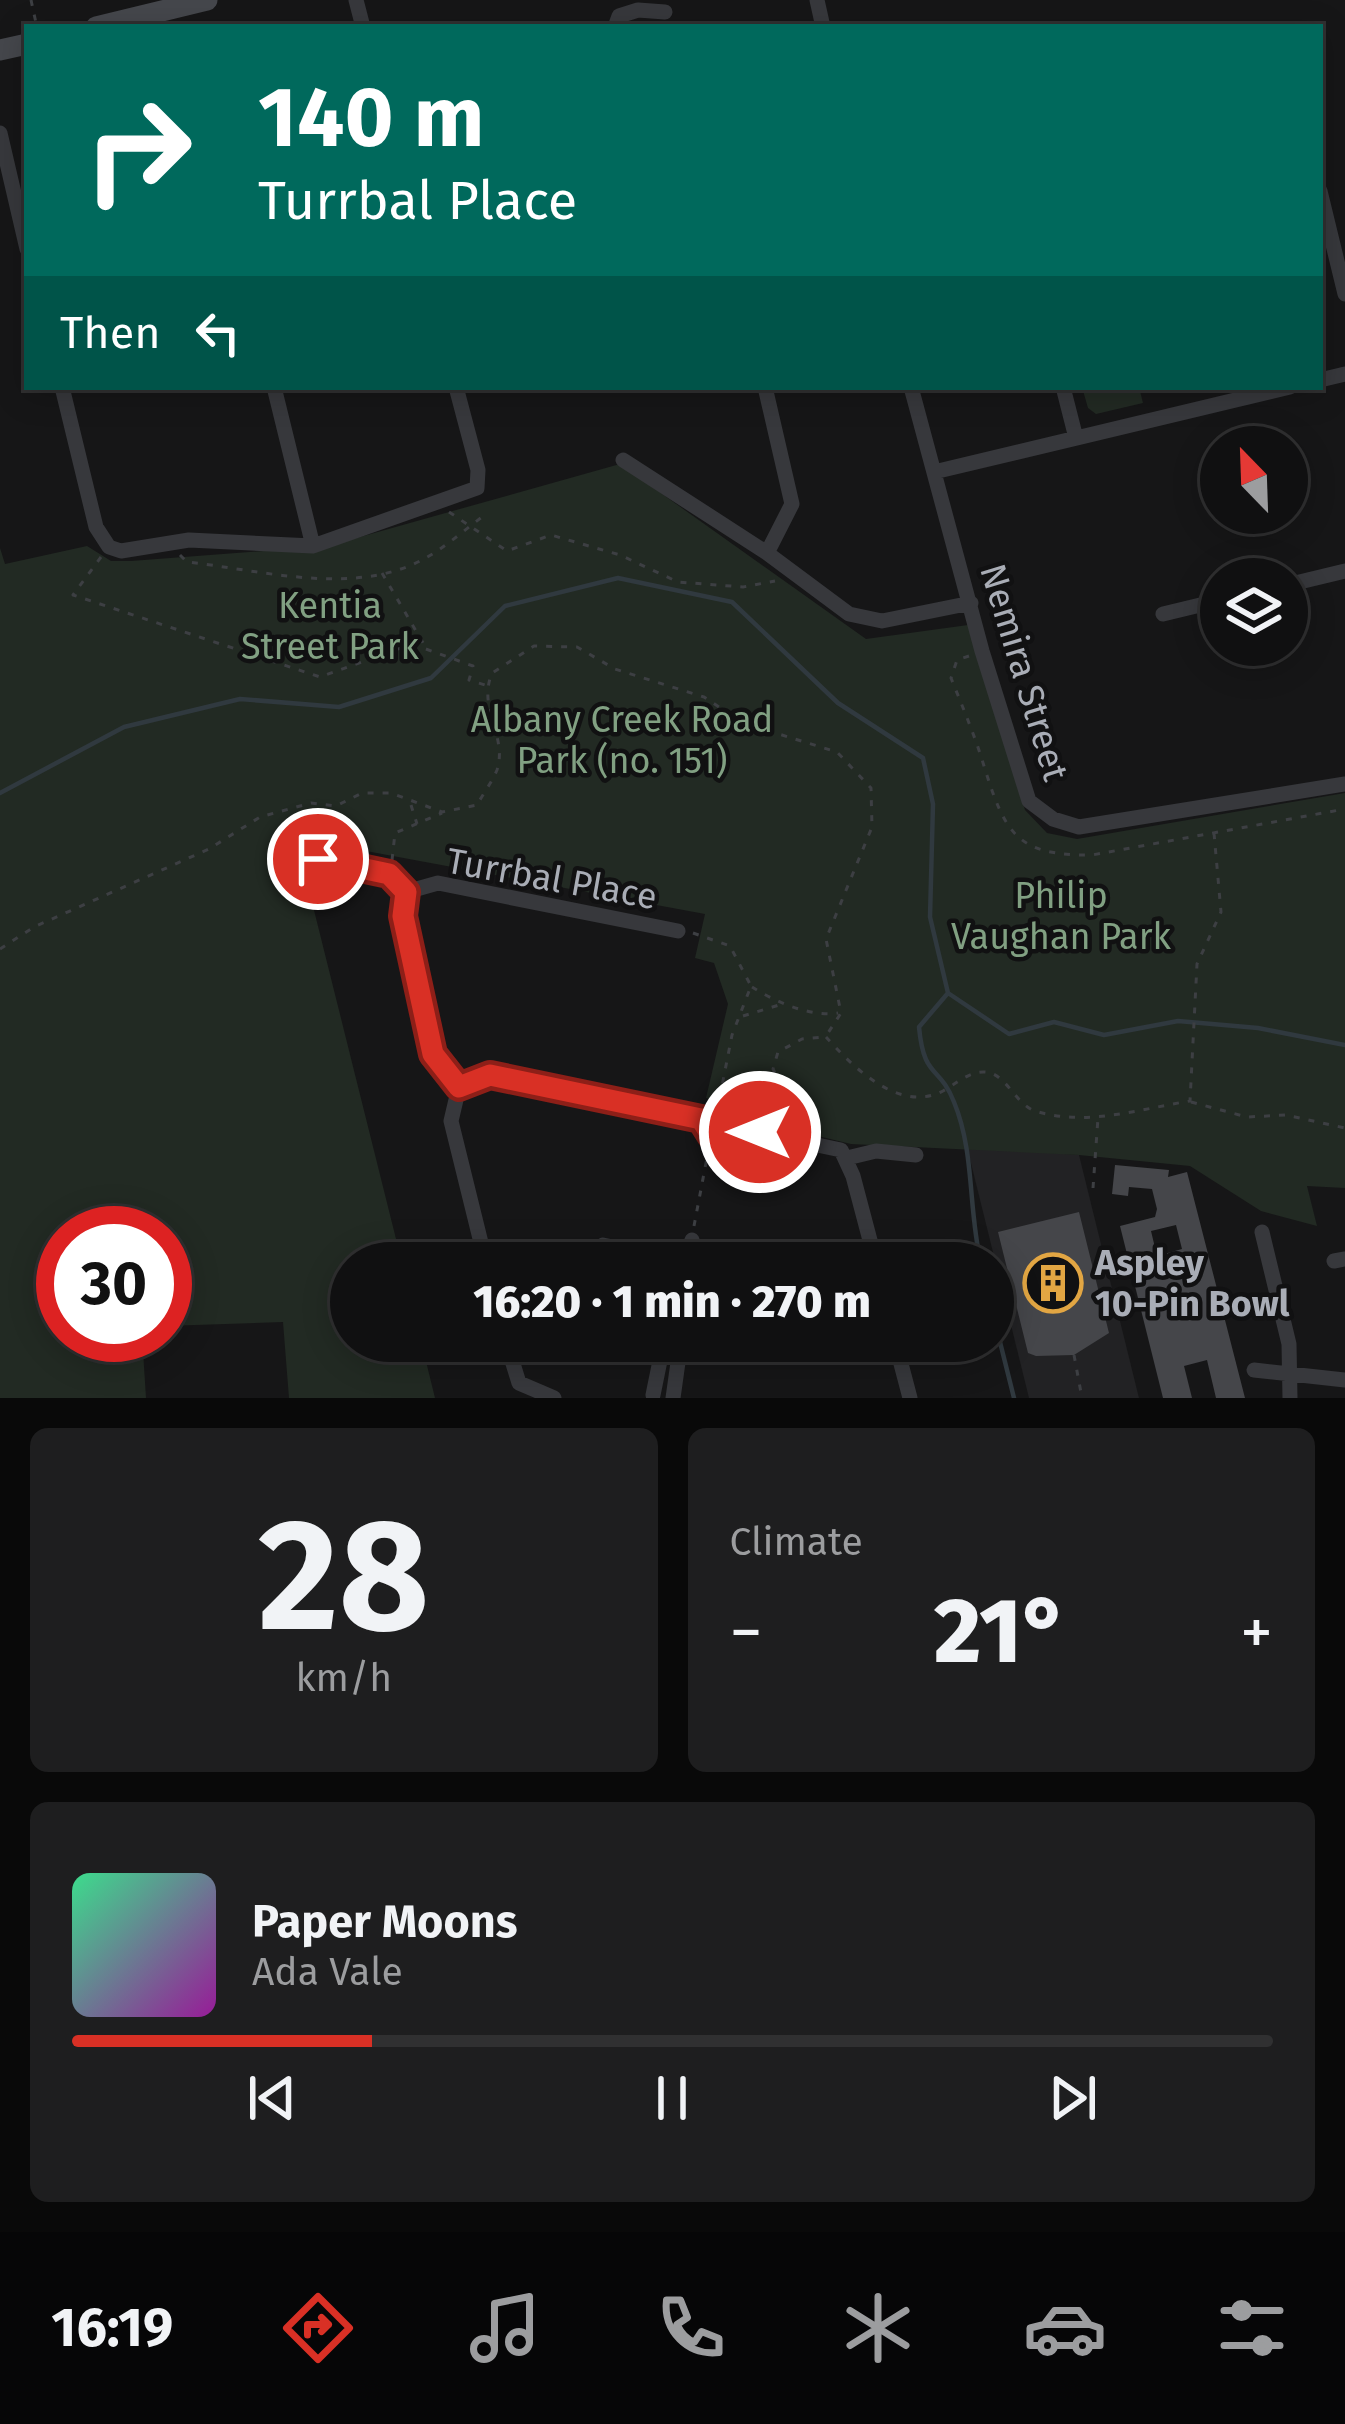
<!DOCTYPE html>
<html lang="en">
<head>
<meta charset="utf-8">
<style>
  :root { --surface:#101011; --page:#1e1e1f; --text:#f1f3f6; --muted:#9c9d9f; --line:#303031; --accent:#d93025 }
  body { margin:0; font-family:"Fira Sans",sans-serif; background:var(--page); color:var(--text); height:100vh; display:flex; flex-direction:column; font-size:45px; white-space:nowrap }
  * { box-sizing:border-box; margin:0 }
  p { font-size:39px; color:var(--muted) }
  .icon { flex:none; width:66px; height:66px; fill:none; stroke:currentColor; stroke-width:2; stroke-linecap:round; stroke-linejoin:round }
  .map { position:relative; height:1398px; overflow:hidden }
  .panel { display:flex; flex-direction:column; gap:30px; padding:30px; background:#090909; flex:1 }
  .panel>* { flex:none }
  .banner { position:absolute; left:24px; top:24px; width:1299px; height:366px; border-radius:0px; box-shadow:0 6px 30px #0003,0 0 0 3px var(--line); background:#00695c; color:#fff; overflow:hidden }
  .needle { width:78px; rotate:337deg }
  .tools { position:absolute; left:1200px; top:426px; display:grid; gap:24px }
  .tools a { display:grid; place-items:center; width:108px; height:108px; border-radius:50%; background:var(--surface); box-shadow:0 6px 30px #0003,0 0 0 3px var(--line); font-size:60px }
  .speed { position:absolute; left:36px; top:1206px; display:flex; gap:24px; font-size:60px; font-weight:700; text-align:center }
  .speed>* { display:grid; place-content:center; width:156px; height:156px; border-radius:50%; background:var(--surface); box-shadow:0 6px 30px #0003,0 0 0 3px var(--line); line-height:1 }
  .speed .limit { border:18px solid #d22; background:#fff; color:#111 }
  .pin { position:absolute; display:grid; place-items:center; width:102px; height:102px; color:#fff; margin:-51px; border:6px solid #fff; border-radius:50%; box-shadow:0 3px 12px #0007 }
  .me { position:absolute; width:132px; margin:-66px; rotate:270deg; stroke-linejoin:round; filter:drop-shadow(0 0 9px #0008) }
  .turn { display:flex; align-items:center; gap:42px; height:252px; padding:0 36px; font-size:54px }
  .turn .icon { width:156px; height:156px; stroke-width:2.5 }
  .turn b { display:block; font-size:84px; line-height:102px }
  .then { display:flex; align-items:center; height:114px; padding:0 36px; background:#0003; gap:24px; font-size:45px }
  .big { font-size:90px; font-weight:800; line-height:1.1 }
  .panel .card { flex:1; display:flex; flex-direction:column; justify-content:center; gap:18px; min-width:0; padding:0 42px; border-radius:18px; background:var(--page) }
  .panel .dial { align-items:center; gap:0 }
  .dial b { font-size:156px; line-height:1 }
  .song { display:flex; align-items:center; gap:36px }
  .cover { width:144px; height:144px; border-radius:18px; background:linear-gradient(135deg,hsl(150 70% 55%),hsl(300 70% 35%)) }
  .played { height:12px; border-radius:6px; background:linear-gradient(90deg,var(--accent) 25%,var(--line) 25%) }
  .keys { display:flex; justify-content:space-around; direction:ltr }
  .heat { display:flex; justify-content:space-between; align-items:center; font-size:66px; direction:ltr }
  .panel .tiles { flex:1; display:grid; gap:30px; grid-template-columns:1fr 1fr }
  .card:last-child { grid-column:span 2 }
  .trip { position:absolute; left:330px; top:1242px; width:684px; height:120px; border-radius:60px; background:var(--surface); box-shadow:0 6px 30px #0003,0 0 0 3px var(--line); font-weight:800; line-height:120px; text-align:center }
  .menu { display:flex; height:192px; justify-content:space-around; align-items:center; background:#060607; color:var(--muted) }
  .menu .icon { width:84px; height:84px }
  .menu .selected { color:var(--accent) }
  .menu b { font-size:54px; color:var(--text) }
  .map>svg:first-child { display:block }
  .built { fill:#222224 }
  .green { fill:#222a23 }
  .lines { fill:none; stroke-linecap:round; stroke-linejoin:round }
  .stream { stroke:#30393f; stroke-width:4.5 }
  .building { fill:#45464a; fill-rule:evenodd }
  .path { stroke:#3d3f43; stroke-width:3; stroke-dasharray:6 9; stroke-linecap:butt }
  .street { stroke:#37383c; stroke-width:15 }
  .secondary { stroke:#45474c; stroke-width:21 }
  .route-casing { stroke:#8d1f18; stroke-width:30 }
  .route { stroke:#d93025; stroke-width:21 }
  .labels { text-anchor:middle; stroke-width:9; stroke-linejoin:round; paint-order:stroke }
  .park-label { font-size:36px; fill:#81a082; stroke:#111112 }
  .street-label { font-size:36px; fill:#a9adb6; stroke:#111112 }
  .poi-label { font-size:36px; font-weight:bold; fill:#a9adb6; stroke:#111112; text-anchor:start }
</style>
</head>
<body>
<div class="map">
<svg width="1345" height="1398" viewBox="0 0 1345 1398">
  <rect width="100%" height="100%" fill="#161617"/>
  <!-- built -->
  <path class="built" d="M 967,1147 L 1079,1155 L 1139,1398 L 1029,1398 Z"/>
  <!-- green -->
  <path class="green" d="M 1082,387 L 1139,387 L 1143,403 L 1096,414 L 1088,408 Z
    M 620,464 L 866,639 L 968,625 L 1025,810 L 1047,833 L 1077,839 L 1345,793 L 1345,1188 L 1307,1186 L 1317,1226 L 1261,1211 L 1190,1166 L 1079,1155 L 851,1144 L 743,1118 L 726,1103 L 706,1098 L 728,1004 L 714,963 L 695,958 L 705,914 L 296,838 L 402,1263 L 351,1263 L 351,1341 L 421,1341 L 435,1398 L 289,1398 L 283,1322 L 165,1326 L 165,1233 L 63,1233 L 63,1335 L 142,1335 L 146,1398 L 0,1398 L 0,548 L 5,564 L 87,546 L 111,561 L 131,561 L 328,546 Z"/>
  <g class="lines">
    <!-- stream -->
    <path class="stream" d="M 0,793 L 124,727 L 240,699 L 339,707 L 431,678 L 505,606 L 618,578 L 732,602 L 838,703 L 923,758 L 933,804 L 930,917 L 948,993 L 1009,1034 L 1054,1022 L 1104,1035 L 1178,1021 L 1258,1028 L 1345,1045
      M 948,993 L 919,1027 C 924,1080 939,1064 954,1102 C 975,1153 968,1210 981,1263
      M 993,1314 L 1014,1398"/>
  </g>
  <!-- building -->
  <path class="building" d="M 1115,1165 L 1169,1170 L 1168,1177 L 1187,1172 L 1245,1398 L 1216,1398 L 1207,1360 L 1184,1366 L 1192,1398 L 1163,1398 L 1120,1226 L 1155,1217 L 1157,1209 L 1152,1189 L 1129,1187 L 1128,1196 L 1112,1194 ZM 1176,1225 L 1182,1249 L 1157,1256 L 1151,1231 Z
    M 1079,1212 L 1109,1333 L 1074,1355 L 1036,1356 L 1028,1353 L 998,1232 Z"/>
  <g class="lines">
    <!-- path -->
    <path class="path" d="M 31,0 L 36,23
      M 449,512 L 507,551 L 551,535 L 620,555 L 678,582 L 743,587 L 775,581
      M 180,555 L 187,562 C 260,570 351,596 420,561 C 442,550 462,532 482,517
      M 101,557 L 73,595 L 320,677 L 412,644 L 473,666 L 469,680 L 485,685
      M 382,573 L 426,648
      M 969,656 L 957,660 L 951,678 C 963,708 975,736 984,766 C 1005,833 1016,856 1092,855 L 1345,809
      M 411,805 L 417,824
      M 392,860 L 395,833 L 442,813
      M 693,933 L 730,946 L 751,986 L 732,1035 L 720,1096
      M 0,949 L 34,927 L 209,849 L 260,817 L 311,803 L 336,806 L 362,793 L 391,793 L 442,812 L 477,805 C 483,794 492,782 497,770 C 508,736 477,709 492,673 L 534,646 L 577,647 L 615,669 L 704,697 L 743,723 L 837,752 L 871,788 L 872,827 L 826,939 L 841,1013 L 826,1036
      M 752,987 C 776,1002 809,1017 838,1013
      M 743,1016 L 779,1005
      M 826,1037 C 852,1066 899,1114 943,1091 C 956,1084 969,1071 985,1072 C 1006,1073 1015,1104 1035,1111 C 1087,1127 1139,1109 1190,1101 L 1197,964 L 1221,912 L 1214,833
      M 782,1086 L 773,1069 L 778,1052 L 802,1039 L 824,1037
      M 1191,1102 L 1247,1117 L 1286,1115 L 1345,1128
      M 736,1107 L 776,1076
      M 1093,1188 L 1098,1118
      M 694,1226 L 709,1147
      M 1074,1355 L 1082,1398"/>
    <!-- street -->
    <path class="street" d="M 356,0 L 363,27
      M 817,0 L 823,27
      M 615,27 L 619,16 L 638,10 L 665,12
      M 0,133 L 27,249
      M 1320,191 L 1345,294
      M 1320,380 L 1345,374
      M 62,387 L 96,527 L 109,547 L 121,551 L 189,540 L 313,546 L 477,488 L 478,470 L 456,387
      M 274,387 L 313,546
      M 765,387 L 792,504 L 767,553
      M 911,387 L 982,651 L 1029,801 L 1053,819 L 1079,827 L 1345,784
      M 1063,387 L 1076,438
      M 623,460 L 767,553 L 849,614 L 882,621 L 971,603
      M 934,472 L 1290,387
      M 1287,585 L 1345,571
      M 1163,614 L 1221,600
      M 318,859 L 389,874 L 406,892
      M 459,1087 L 433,1053 L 403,916 L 406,892 L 438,883 L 678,931
      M 727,1126 L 718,1110 L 702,1119 L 711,1135 L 727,1126 L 841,1150 L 853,1176 L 876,1263
      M 847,1158 L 876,1151 L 916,1155
      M 1262,1232 L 1289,1344 L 1290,1398
      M 603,1245 L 688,1263
      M 1334,1261 L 1345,1259
      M 486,1263 L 451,1121 L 459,1087 L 490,1075 L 702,1119
      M 686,1263 L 692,1240
      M 506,1341 L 519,1383 L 554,1398
      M 895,1341 L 910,1398
      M 1254,1370 L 1345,1380
      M 653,1395 L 664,1341
      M 673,1398 L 681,1341"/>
    <!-- secondary -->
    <path class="secondary" d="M 96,27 L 207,0
      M 0,50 L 27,44"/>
  </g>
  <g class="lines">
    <!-- route casing -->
    <g class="route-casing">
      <path id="route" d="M 318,859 L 389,874 L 406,892 L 403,916 L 433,1054 L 459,1087 L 490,1075 L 701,1119 L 711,1135 L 727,1126 L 760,1132"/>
    </g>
    <!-- route -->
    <use href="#route" class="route"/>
  </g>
  <!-- icons -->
  <defs>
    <g id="building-ring" transform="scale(3)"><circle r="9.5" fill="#111112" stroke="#e2a643" stroke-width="1.5"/><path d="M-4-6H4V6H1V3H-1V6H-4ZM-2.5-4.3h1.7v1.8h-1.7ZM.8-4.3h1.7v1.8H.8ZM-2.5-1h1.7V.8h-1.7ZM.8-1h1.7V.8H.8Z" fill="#e2a643"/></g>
  </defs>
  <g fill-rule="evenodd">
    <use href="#building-ring" x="1053" y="1283"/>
  </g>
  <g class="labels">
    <!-- park labels -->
    <g class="park-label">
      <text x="330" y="618">Kentia<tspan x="330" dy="41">Street Park</tspan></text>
      <text x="622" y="732">Albany Creek Road<tspan x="622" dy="41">Park (no. 151)</tspan></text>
      <text x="1061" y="908">Philip<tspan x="1061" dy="41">Vaughan Park</tspan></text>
    </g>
    <!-- street labels -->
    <g class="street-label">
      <text transform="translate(1025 672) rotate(73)" y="13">Nemira Street</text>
      <text transform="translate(552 878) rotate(10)" y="13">Turrbal Place</text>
    </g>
    <!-- poi labels -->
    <g class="poi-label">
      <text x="1095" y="1275">Aspley<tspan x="1095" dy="41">10-Pin Bowl</tspan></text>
    </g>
  </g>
</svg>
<div class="tools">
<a><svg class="needle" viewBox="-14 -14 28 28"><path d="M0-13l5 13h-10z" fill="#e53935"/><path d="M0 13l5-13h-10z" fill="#9c9d9f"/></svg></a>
<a><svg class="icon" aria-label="layers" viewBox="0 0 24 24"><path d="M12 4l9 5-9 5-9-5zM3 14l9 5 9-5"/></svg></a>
</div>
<div class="speed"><div class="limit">30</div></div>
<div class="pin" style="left:318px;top:859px;background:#d93025"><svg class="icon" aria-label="arrive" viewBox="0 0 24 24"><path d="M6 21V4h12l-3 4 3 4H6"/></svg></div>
<svg class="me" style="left:760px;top:1132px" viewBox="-20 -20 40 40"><circle r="17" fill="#d93025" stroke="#fff" stroke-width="3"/><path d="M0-11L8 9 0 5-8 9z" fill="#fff"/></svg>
<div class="trip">16:20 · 1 min · 270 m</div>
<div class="banner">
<div class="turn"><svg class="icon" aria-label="right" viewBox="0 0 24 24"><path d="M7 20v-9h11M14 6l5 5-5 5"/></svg><div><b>140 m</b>Turrbal Place</div></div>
<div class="then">Then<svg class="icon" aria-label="left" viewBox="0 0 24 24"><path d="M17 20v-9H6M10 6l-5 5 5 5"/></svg></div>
</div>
</div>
<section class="panel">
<div class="tiles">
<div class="card dial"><b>28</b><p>km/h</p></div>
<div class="card"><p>Climate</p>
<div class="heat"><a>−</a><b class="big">21°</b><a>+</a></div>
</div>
<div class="card">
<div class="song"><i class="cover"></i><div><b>Paper Moons</b><p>Ada Vale</p></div></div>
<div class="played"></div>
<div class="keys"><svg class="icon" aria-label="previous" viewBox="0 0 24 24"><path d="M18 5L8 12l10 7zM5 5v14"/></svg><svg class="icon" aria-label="pause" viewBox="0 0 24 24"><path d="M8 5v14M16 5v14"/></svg><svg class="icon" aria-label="next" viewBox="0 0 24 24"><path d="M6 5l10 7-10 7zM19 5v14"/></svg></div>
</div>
</div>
</section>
<nav class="menu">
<b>16:19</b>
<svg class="icon selected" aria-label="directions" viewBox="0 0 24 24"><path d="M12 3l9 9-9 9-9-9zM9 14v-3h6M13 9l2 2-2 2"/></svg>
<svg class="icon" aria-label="music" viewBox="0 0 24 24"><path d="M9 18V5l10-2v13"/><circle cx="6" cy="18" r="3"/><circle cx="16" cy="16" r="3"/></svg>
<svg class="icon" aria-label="phone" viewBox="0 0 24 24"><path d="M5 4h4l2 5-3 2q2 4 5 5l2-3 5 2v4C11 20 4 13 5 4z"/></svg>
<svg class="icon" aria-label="climate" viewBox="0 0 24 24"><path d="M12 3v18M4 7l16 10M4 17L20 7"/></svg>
<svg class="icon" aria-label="car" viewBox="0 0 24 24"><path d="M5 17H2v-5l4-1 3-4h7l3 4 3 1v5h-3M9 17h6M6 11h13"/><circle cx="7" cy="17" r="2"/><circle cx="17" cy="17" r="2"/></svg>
<svg class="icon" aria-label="filters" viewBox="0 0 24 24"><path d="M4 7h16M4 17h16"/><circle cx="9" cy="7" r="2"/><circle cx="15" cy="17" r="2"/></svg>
</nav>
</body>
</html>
